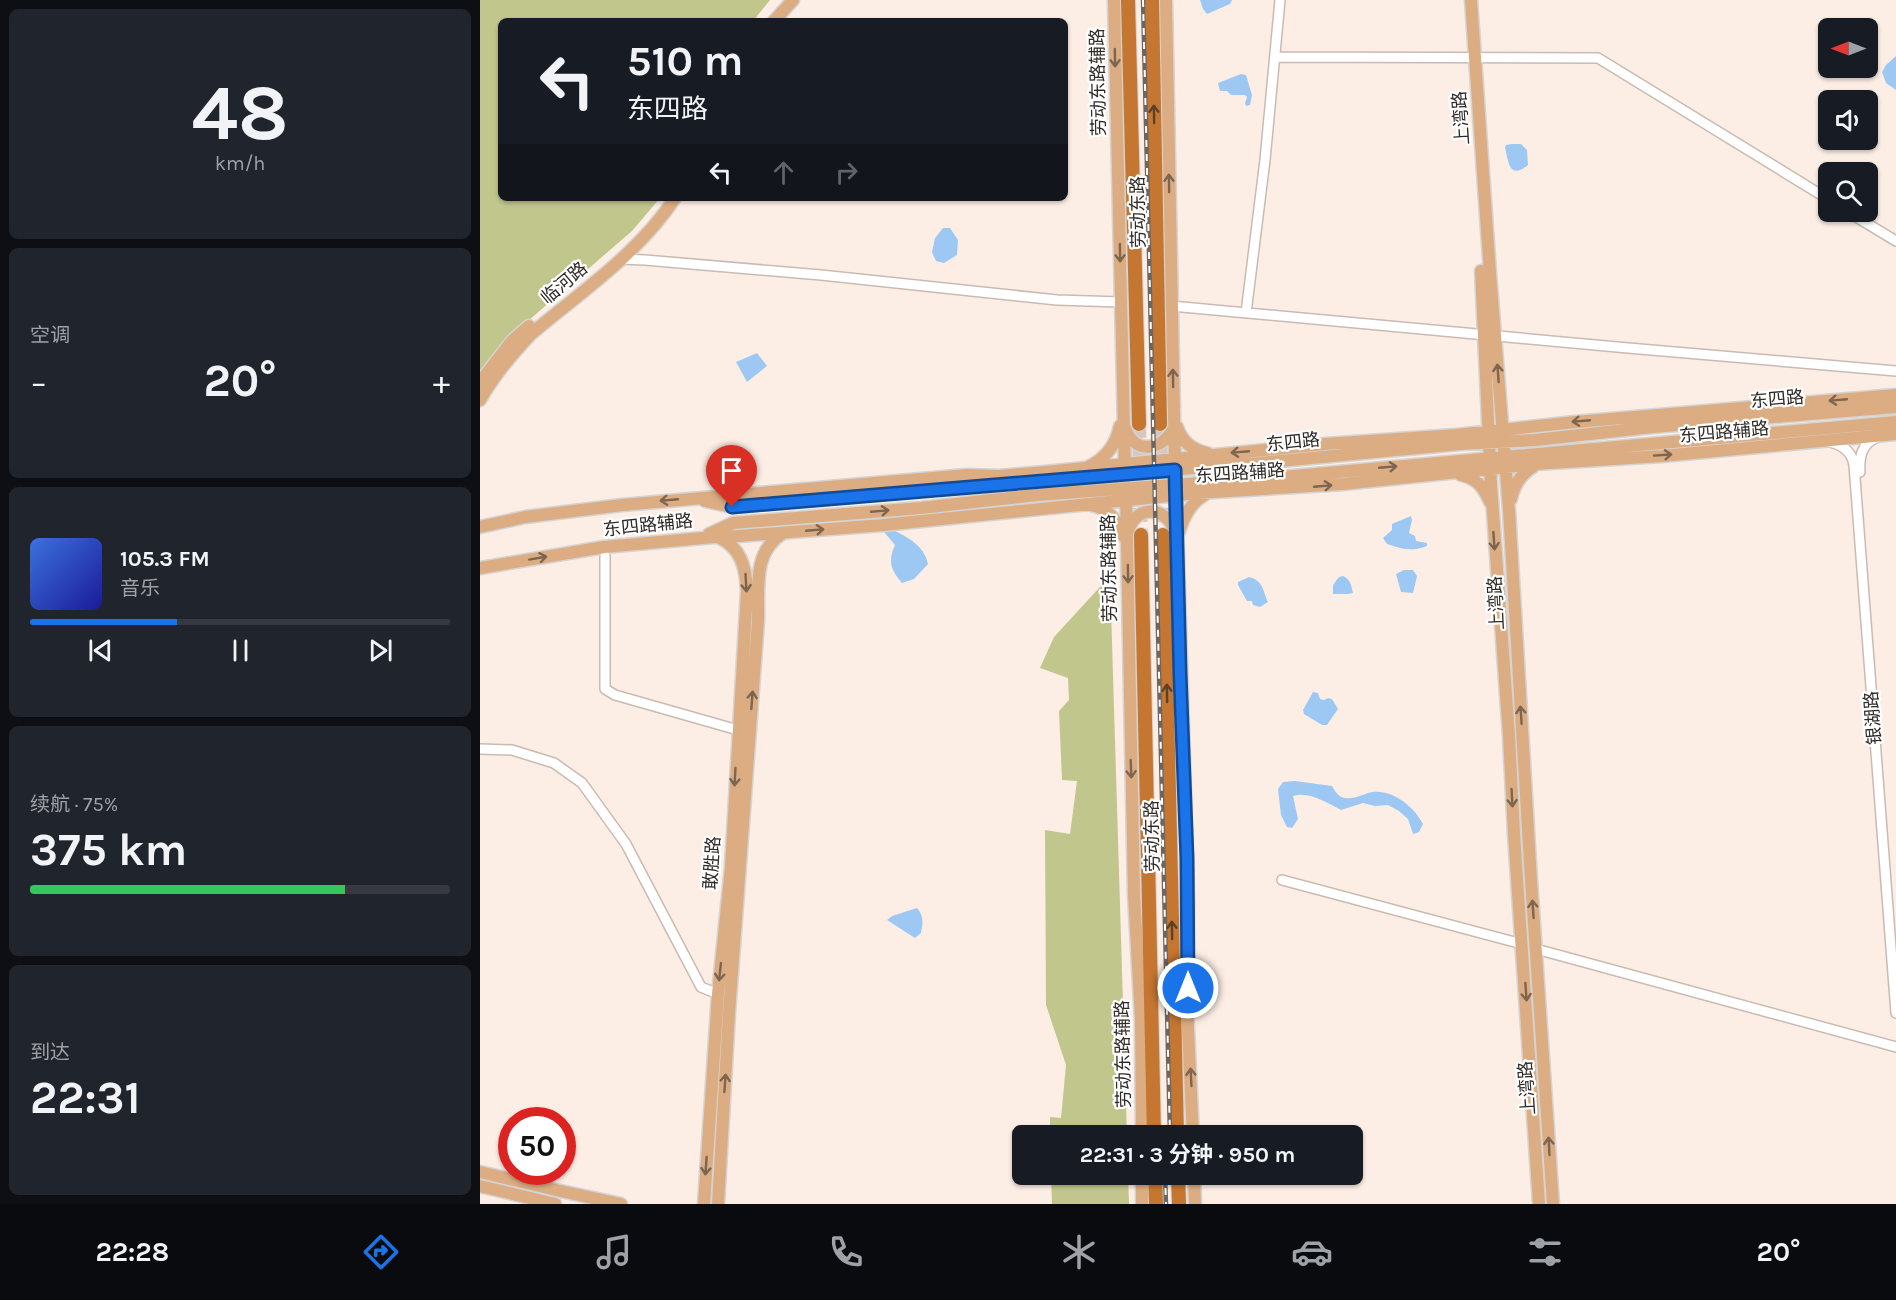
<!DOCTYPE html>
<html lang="zh">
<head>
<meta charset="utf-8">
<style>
  :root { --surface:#171b24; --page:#20242c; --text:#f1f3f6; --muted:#9ea1a6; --line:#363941; --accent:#1a73e8 }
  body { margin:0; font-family:Karla,"Noto Sans SC",sans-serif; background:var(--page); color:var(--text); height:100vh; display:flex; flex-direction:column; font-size:22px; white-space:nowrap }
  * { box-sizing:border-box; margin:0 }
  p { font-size:20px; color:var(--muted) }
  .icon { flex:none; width:33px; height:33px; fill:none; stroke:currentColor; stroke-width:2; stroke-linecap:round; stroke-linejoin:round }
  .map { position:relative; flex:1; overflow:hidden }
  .details { display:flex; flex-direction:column; gap:9px; padding:9px; background:#0d0f14; width:480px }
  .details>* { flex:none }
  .banner { position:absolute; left:18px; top:18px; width:570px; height:183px; border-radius:9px; box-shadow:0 2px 4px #0004; background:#171b24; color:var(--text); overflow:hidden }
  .needle { width:39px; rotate:270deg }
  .controls { position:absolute; left:1338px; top:18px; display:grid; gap:12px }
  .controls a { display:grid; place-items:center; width:60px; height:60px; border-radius:9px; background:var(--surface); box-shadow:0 2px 4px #0004; font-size:30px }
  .speed { position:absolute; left:18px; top:1107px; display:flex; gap:12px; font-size:30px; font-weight:700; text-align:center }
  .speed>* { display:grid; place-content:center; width:78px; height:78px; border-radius:50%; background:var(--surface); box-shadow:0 2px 4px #0004; line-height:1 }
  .speed .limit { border:9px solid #d22; background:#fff; color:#111 }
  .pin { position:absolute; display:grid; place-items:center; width:51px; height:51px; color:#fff; margin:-62px -26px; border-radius:50% 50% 50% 0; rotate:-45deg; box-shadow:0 0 6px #0007 }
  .pin .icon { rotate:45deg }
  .me { position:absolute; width:66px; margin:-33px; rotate:0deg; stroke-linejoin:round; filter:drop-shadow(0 0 4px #0008) }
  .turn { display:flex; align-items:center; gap:21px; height:126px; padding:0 30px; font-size:27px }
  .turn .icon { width:78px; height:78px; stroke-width:2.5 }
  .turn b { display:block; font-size:42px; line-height:51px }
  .lanes { display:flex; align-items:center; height:57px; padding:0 30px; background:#0003; justify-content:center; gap:30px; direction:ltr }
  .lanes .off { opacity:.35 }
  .big { font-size:45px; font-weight:700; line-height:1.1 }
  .details .card { flex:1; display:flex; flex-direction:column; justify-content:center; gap:9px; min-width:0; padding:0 21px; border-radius:9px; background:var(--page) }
  .details .dial { align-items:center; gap:0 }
  .dial b { font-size:78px; line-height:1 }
  .song { display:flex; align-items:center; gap:18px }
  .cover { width:72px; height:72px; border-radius:9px; background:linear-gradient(135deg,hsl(220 70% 55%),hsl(240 70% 35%)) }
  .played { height:6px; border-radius:3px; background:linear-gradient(90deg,var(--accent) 35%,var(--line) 35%) }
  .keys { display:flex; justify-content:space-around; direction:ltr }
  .heat { display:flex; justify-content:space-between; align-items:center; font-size:33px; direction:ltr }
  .charge { height:9px; border-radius:4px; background:linear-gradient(90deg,#34c759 75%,var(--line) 0) }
  .trip { position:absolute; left:532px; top:1125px; width:351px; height:60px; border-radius:9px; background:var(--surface); box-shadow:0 2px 4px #0004; font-weight:700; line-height:60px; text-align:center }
  .tabs { display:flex; height:96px; justify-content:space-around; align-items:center; background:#090b0e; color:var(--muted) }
  .tabs .icon { width:42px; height:42px }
  .tabs .current { color:var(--accent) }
  .tabs b { font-size:27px; color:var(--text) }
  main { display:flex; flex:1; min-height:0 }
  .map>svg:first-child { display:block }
  .green { fill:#c1c68d }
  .water { fill:#9dc8f3 }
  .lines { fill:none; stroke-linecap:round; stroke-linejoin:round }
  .highway-tunnel { stroke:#d4c7bf; stroke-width:14; stroke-dasharray:14 7; stroke-linecap:butt }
  .minor-casing { stroke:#c9bbb2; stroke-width:12 }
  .major-casing { stroke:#d5d4d4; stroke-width:15 }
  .highway-casing { stroke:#d5d4d4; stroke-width:16 }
  .minor { stroke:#fff; stroke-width:9 }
  .major { stroke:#dcad83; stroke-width:12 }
  .highway { stroke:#c57630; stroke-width:14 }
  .rail-casing { stroke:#6d6560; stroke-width:4.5 }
  .rail { stroke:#fff; stroke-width:2; stroke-dasharray:7; stroke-linecap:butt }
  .oneway { stroke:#7d6550 }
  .oneway2 { stroke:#5c4129 }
  .route-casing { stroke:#114b97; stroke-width:15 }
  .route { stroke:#1a73e8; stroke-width:10 }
  .labels { text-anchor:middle; stroke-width:4.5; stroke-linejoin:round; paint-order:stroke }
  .street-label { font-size:18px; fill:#2f2a26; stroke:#fff }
</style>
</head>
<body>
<main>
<section class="details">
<div class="card dial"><b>48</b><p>km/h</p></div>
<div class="card"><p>空调</p>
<div class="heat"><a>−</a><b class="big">20°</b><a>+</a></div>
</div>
<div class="card">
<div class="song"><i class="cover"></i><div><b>105.3 FM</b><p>音乐</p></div></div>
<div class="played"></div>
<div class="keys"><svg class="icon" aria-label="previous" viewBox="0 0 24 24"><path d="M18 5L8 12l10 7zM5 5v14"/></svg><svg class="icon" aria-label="pause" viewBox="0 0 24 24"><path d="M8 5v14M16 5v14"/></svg><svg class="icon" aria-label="next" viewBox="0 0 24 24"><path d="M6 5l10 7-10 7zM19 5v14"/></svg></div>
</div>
<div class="card"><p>续航 · 75%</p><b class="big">375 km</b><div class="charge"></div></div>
<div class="card"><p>到达</p><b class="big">22:31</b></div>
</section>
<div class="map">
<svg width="1416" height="1204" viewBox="0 0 1416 1204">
  <rect width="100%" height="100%" fill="#fdeee5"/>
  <!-- green -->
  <path class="green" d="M 0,0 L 290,0 L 273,21 L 21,21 L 21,198 L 180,198 L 152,231 L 33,334 L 0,375 Z
    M 630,576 L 647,1135 L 570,1135 L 570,1117 L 581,1118 L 586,1065 L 566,1005 L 565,830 L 590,834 L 597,781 L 582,780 L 579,711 L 589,700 L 588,678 L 560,668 L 574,637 Z
    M 571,1175 L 648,1175 L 649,1204 L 572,1204 Z"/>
  <!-- water -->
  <path class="water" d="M 720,0 L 752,0 L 750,4 L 727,14 L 723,9 Z
    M 1416,56 L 1416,90 L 1406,83 L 1402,72 L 1406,65 Z
    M 761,74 L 766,75 L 772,95 L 770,105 L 766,106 L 765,103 L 767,97 L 765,95 L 751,95 L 747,91 L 740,91 L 738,83 Z
    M 1032,144 L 1041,144 L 1047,150 L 1048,165 C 1029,181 1028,160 1025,147 L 1026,145 Z
    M 463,228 L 470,228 L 478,240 L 477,255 L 464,263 L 456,261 L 452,252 L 455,238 Z
    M 277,353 L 287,366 L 267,382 L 256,362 Z
    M 931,516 L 932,520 L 929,533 L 935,536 L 936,541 L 947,543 L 947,546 C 932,552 921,549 907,544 L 903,538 L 912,530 L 912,524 Z
    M 409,528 C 425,536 444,544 448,564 L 434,579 L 422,583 C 410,569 408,561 415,545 L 404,532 Z
    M 924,570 L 933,570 L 937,576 L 933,593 L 921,592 L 916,574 Z
    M 863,576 C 871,580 871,585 873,593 L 868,594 L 853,594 L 853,585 L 859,577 Z
    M 769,577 C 783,580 783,591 788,602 L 780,607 L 773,605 L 772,601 L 767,601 L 758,585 L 758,582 Z
    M 833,692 L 838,693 L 840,699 L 844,700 L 848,698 L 852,699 L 858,709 L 847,725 L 842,725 L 824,714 L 823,710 Z
    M 815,781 L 852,786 C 855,791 858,797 865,798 C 875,800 884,793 893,792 C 914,790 934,807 943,824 L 939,832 L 933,834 L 928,819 L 919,811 L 908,805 L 895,806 L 883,803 L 861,810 C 847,803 829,791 813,796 L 818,819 L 812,828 L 807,827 L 801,815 L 798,789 L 803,782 Z
    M 437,908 C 444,916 443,923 441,933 L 435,938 L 407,920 L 412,916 Z"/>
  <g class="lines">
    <!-- highway-tunnel -->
    <path class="highway-tunnel" d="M 659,424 L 661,535
      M 680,424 L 683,535"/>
    <!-- minor casing -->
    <g class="minor-casing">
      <path id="minor" d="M 795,57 L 1118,58 L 1348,199
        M 1368,212 L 1416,241
        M 141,259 L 165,260 L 341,275 L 577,300 L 641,302
        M 691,306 L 1148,348 L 1416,371
        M 766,313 L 785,160 L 800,0
        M 1350,442 C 1363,445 1372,452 1374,465 L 1416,1013
        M 1380,472 C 1379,456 1382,443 1398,437
        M 125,556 L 125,689 L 135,695 L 258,730
        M 0,749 L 32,750 L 74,763 L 102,783 L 146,844 L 221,987 L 238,994
        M 802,880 L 1042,944
        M 1056,949 L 1416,1047"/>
    </g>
    <!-- major casing -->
    <g class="major-casing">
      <path id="major" d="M 634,0 L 645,473
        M 686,0 L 695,466
        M 991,0 L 1010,273 L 1029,510 L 1051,880 L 1073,1204
        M 294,21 L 313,0
        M 1001,271 L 1011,485 L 1029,736 L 1034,834 L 1059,1204
        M 0,382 L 32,341 L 49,326
        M 0,400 C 14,375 31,355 51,334 C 101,292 159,253 195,198
        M 697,427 C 702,442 712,450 727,453
        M 645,428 C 655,455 682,451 694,428
        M 608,467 C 625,459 636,445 640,426
        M 981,475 C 997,478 1004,488 1010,502
        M 610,476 L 780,463 L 980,444 L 1055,440 L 1173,427 L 1416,407
        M 696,489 L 708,900 L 707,1008 L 713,1136
        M 646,493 L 654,894 L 661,1020 L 662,1136
        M 1031,499 C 1034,484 1041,474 1054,466
        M 225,501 L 252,507 L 545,482
        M 611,505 C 629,508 638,521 644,537
        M 0,527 L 45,517 L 142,505 L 487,475 L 519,476 L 565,472 L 845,444 L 976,435 L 1095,422 L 1416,395
        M 648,531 C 657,504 685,506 695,531
        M 699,532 C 704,516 711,502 726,494
        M 229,534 L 253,523 L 441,508 L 557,495 L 802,477 L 1416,422
        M 0,568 L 124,547 L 234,537 L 259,536 L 403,525 L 717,493 L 863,484 L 1055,464 L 1182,456 L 1416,434
        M 0,1172 L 76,1190 L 141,1204
        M 662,1174 L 662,1204
        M 714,1174 L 715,1204
        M 0,1186 L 75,1204
        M 224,1204 L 238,994 L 251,867 L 267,591 C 266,568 261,547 238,537
        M 238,1204 L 249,1013 L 278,621 C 279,589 272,552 303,533"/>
    </g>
    <!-- highway casing -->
    <g class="highway-casing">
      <path id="highway" d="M 648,0 L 659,424
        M 672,0 L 680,424
        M 661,535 L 674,1136
        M 683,535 L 697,1136
        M 675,1174 L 676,1204
        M 698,1174 L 699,1204"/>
    </g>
    <!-- minor -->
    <use href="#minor" class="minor"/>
    <!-- major -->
    <use href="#major" class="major"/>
    <!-- highway -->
    <use href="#highway" class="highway"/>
    <!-- rail casing -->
    <g class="rail-casing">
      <path id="rail" d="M 663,0 L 690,1136
        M 685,1174 L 686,1204"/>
    </g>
    <!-- rail -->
    <use href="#rail" class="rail"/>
  </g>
  <!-- one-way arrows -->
  <defs><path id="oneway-shaft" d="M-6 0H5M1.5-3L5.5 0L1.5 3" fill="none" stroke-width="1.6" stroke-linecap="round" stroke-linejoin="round" transform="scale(1.5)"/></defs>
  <g class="oneway">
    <use href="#oneway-shaft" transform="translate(635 58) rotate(89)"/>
    <use href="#oneway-shaft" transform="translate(689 183) rotate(-91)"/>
    <use href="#oneway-shaft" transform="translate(640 253) rotate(89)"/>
    <use href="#oneway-shaft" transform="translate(1018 373) rotate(-94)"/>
    <use href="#oneway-shaft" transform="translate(693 378) rotate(-91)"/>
    <use href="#oneway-shaft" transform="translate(1358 400) rotate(175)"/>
    <use href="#oneway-shaft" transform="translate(1101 421) rotate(175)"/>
    <use href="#oneway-shaft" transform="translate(760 452) rotate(175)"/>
    <use href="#oneway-shaft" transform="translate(1183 455) rotate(-4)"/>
    <use href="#oneway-shaft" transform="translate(908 467) rotate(-5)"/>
    <use href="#oneway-shaft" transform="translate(843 486) rotate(-5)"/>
    <use href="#oneway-shaft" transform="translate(189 500) rotate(175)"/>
    <use href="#oneway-shaft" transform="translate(400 511) rotate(-5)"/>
    <use href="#oneway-shaft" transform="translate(335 530) rotate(-5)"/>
    <use href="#oneway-shaft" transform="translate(1014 541) rotate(86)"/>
    <use href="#oneway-shaft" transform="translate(58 558) rotate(-10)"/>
    <use href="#oneway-shaft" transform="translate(648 574) rotate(89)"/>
    <use href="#oneway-shaft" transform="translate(266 583) rotate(87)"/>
    <use href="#oneway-shaft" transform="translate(272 700) rotate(-86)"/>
    <use href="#oneway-shaft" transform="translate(1041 715) rotate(-94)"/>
    <use href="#oneway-shaft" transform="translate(651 769) rotate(88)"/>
    <use href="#oneway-shaft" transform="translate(255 777) rotate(93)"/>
    <use href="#oneway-shaft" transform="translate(1032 798) rotate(87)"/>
    <use href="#oneway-shaft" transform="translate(1053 909) rotate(-94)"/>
    <use href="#oneway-shaft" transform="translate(240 972) rotate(96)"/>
    <use href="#oneway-shaft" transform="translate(1046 992) rotate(86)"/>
    <use href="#oneway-shaft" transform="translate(711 1077) rotate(-93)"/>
    <use href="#oneway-shaft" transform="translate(245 1083) rotate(-86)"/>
    <use href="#oneway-shaft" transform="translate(1069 1146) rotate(-93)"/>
    <use href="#oneway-shaft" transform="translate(226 1166) rotate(94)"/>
  </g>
  <g class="oneway2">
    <use href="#oneway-shaft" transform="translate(674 114) rotate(-91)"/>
    <use href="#oneway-shaft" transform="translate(687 693) rotate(-91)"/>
    <use href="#oneway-shaft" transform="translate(692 930) rotate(-91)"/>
  </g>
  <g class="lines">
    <!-- route casing -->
    <g class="route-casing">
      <path id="route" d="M 252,507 L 695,470 L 700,674 L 707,858 L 708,988"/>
    </g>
    <!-- route -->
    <use href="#route" class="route"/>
  </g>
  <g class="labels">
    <!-- street labels -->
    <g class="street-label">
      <text transform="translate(618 82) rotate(-91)" y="6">劳动东路辅路</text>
      <text transform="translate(981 118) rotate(-94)" y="6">上湾路</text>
      <text transform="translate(658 212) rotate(-91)" y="6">劳动东路</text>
      <text transform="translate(84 283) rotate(-40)" y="6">临河路</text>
      <text transform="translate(1297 399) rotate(-5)" y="6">东四路</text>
      <text transform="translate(1244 432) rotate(-5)" y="6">东四路辅路</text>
      <text transform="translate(813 442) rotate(-6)" y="6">东四路</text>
      <text transform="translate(760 473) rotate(-4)" y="6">东四路辅路</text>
      <text transform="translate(168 525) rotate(-6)" y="6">东四路辅路</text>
      <text transform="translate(629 568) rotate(-91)" y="6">劳动东路辅路</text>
      <text transform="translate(1016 603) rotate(-93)" y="6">上湾路</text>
      <text transform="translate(1393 718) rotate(-94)" y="6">银湖路</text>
      <text transform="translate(672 836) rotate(-91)" y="6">劳动东路</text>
      <text transform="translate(232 863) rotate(-86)" y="6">敢胜路</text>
      <text transform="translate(643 1054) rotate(-91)" y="6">劳动东路辅路</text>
      <text transform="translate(1047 1088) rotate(-94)" y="6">上湾路</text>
    </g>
  </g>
</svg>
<div class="controls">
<a><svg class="needle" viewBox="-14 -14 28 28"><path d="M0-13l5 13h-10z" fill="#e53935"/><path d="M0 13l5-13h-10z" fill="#9ea1a6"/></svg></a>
<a><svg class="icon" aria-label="sound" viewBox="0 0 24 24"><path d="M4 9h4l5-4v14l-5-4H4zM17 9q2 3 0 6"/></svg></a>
<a><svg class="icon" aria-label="search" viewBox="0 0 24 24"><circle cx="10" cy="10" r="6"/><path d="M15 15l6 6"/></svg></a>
</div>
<div class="speed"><div class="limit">50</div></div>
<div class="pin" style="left:252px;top:507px;background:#d93025"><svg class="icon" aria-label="arrive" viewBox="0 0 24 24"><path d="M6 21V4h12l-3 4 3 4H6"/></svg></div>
<svg class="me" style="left:708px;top:988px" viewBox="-20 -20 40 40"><circle r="17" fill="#1a73e8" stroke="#fff" stroke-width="3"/><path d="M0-11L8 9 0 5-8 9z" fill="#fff"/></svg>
<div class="trip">22:31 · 3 分钟 · 950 m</div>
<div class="banner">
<div class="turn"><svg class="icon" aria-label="left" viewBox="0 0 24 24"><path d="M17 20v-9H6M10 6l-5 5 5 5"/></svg><div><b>510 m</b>东四路</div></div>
<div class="lanes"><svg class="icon" aria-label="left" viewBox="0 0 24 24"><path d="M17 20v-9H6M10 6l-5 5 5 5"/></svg><svg class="icon off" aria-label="ahead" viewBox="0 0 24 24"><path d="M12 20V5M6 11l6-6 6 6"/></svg><svg class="icon off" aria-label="right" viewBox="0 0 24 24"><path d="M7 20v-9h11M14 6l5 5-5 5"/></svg></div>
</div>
</div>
</main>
<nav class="tabs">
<b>22:28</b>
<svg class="icon current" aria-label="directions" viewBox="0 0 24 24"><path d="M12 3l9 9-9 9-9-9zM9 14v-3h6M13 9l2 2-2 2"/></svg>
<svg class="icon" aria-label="music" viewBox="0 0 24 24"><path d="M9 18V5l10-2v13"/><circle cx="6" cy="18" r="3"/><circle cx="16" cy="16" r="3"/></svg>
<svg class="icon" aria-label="phone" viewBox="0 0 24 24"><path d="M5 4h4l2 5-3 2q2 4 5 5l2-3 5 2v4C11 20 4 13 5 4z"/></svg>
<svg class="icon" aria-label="climate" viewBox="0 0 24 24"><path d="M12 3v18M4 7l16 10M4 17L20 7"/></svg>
<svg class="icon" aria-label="car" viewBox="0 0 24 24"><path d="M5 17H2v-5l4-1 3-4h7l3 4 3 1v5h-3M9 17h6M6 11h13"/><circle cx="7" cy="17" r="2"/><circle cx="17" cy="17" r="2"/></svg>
<svg class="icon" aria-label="filters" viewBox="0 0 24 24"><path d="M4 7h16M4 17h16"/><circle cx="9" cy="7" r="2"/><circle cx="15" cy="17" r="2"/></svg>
<b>20°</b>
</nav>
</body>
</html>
